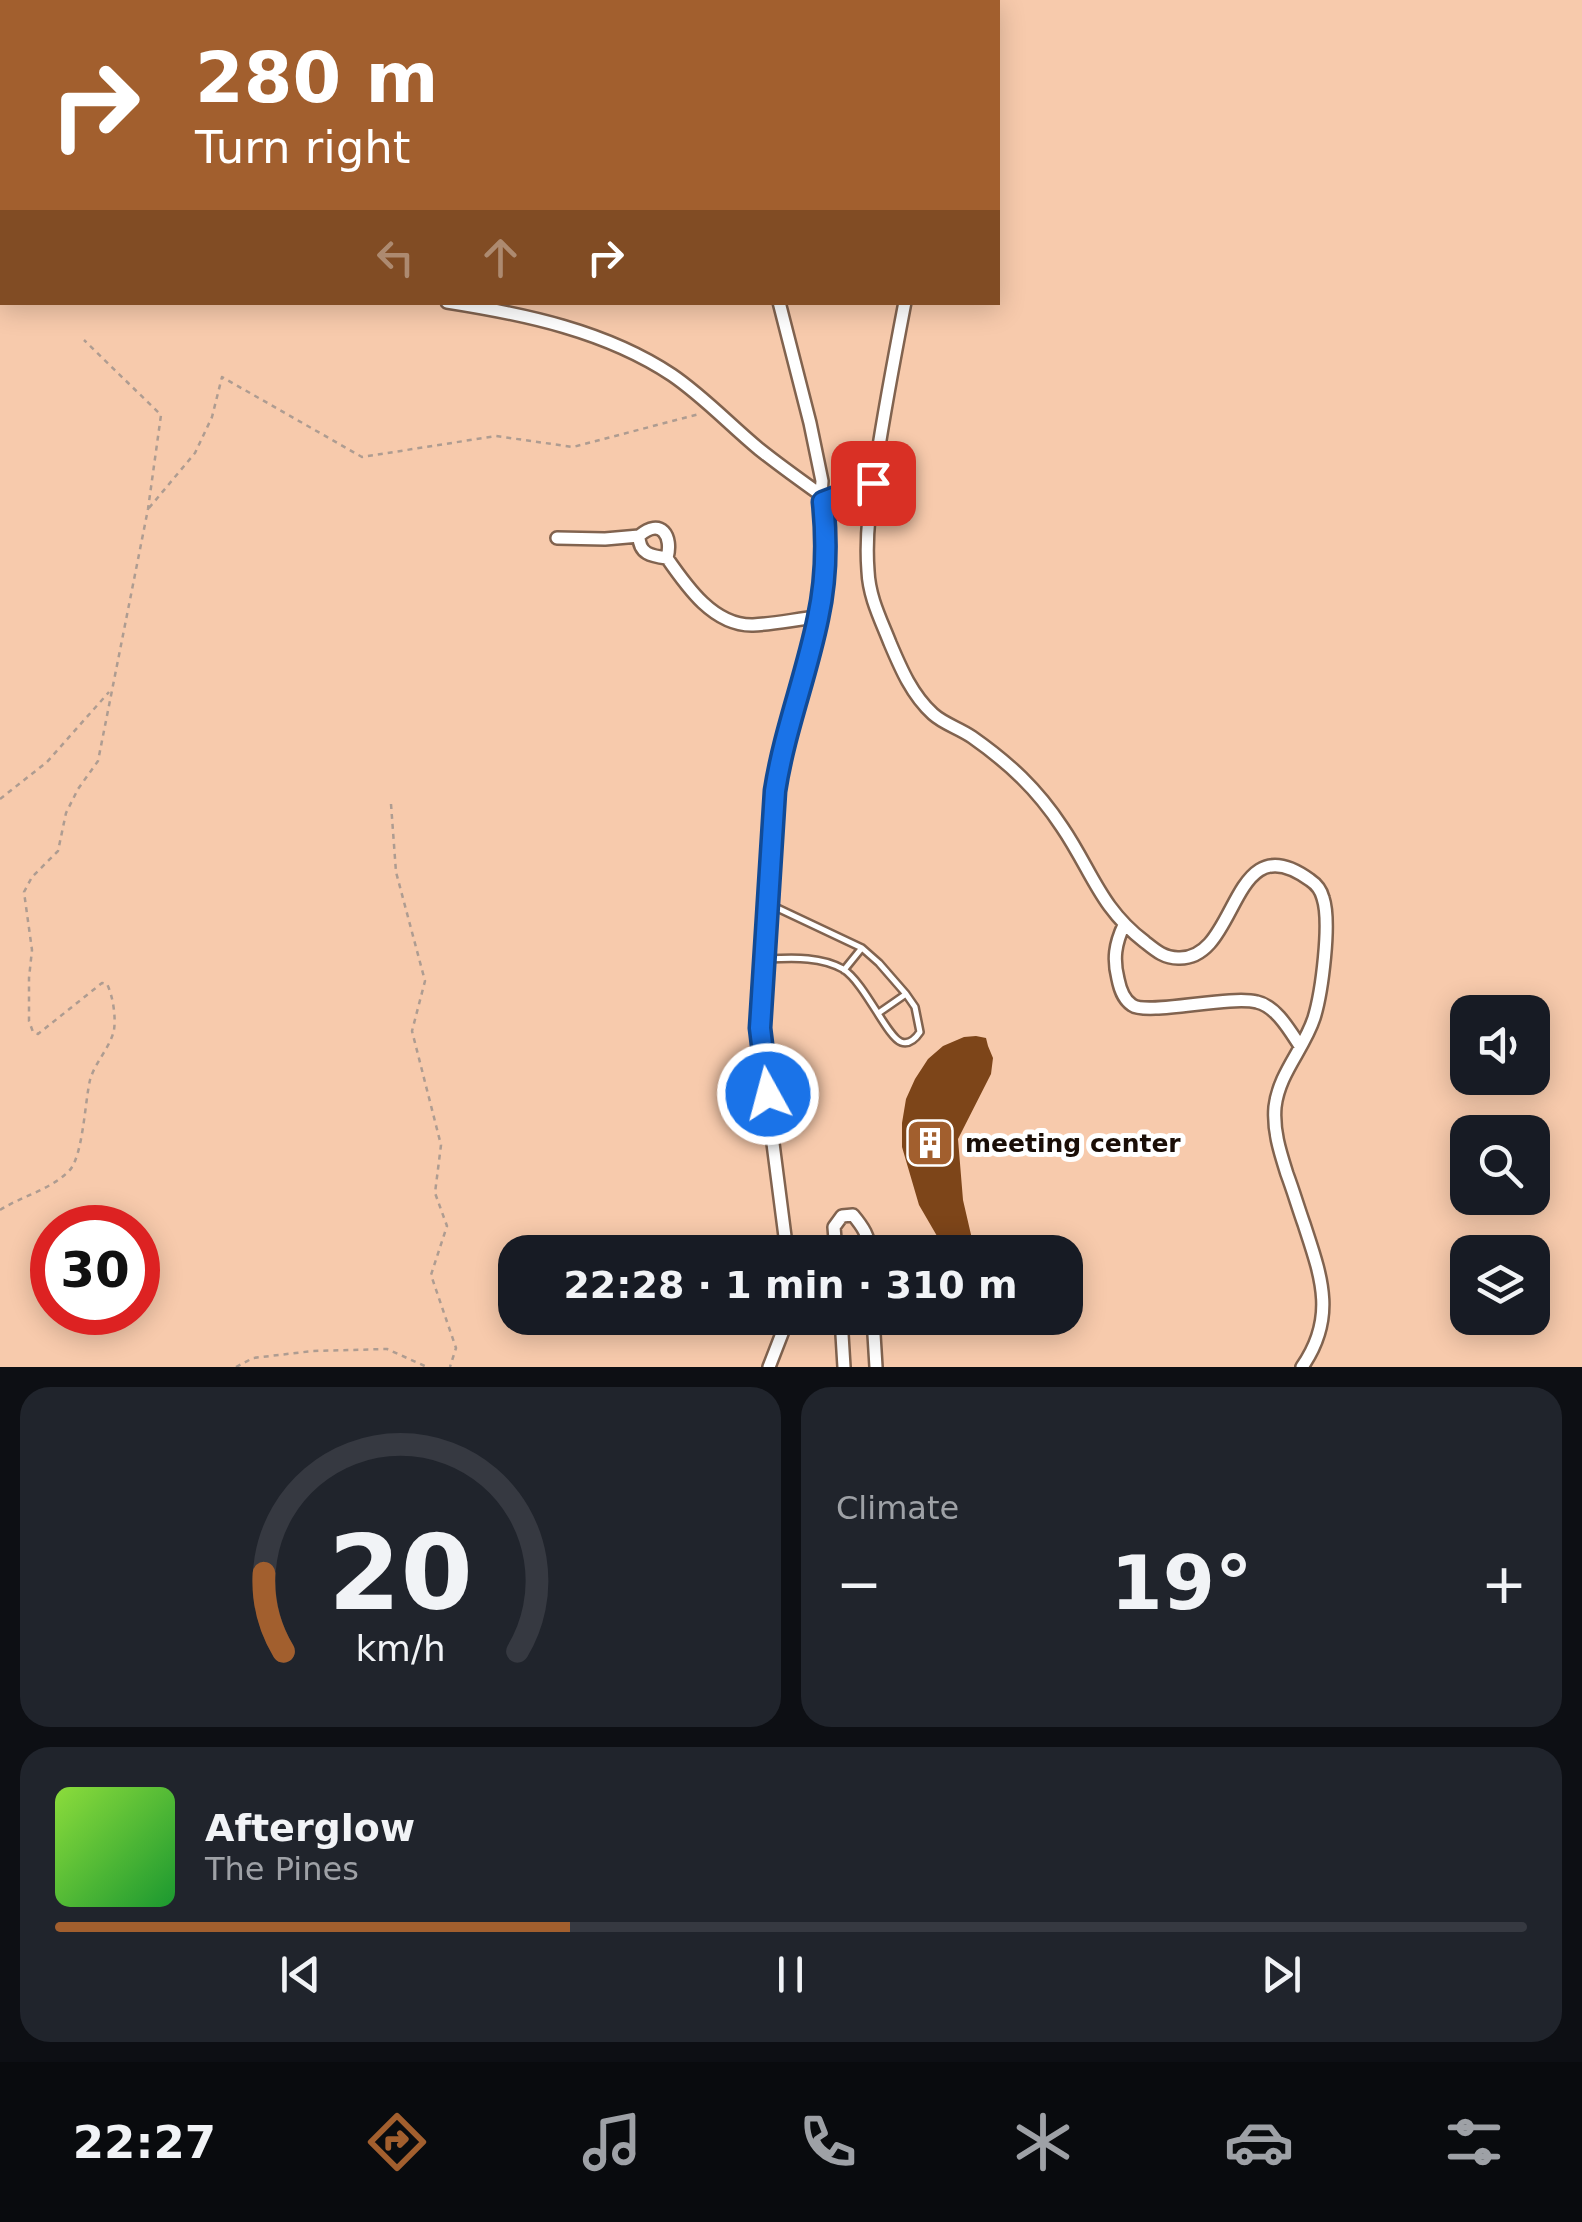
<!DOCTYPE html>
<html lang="en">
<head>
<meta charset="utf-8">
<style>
  :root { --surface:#171b24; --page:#20242c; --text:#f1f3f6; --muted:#9ea1a6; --line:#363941; --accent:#a25f2e }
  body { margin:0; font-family:"DejaVu Sans",sans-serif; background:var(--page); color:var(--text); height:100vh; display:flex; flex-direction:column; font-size:38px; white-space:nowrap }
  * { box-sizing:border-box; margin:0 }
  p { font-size:32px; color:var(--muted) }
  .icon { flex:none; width:55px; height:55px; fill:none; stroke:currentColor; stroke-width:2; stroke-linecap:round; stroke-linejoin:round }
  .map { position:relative; height:1367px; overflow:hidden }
  .sheet { display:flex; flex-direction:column; gap:20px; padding:20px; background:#0d0f14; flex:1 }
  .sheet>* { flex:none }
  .banner { position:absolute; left:0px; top:0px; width:1000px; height:305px; box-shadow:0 5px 25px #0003; background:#a25f2e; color:#fff; overflow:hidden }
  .buttons { position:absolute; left:1450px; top:995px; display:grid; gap:20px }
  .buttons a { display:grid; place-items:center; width:100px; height:100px; border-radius:20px; background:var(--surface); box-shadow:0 5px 25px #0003; font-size:50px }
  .speed { position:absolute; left:30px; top:1205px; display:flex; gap:20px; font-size:50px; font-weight:700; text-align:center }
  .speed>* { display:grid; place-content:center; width:130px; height:130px; border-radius:50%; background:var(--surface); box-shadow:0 5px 25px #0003; line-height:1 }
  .speed .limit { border:15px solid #d22; background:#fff; color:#111 }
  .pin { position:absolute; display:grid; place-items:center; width:85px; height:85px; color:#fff; margin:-42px; border-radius:20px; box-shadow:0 5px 15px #0006 }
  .me { position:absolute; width:110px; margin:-55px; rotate:353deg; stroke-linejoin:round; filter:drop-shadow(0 0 8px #0008) }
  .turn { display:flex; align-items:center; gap:35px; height:210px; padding:0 30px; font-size:45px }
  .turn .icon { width:130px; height:130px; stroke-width:2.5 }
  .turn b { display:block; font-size:70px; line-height:85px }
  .lanes { display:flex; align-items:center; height:95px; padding:0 30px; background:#0003; justify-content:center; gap:50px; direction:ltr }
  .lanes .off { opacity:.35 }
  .big { font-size:75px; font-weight:700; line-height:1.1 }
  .sheet .widget { flex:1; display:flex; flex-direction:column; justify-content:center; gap:15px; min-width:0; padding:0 35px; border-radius:30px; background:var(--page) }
  .sheet .dial { align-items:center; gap:0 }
  .dial svg { height:260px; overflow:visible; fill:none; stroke:var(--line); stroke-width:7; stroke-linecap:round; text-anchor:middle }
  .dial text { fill:var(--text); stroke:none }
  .song { display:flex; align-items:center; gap:30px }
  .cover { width:120px; height:120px; border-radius:15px; background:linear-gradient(135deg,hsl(90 70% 55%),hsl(130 70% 35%)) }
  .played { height:10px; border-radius:5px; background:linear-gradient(90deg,var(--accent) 35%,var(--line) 35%) }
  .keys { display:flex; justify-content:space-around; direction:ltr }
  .heat { display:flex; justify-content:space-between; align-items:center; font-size:55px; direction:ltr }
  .sheet .tiles { flex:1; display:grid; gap:20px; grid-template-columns:1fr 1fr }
  .widget:last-child { grid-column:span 2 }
  .trip { position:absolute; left:498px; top:1235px; width:585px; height:100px; border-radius:30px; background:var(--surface); box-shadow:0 5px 25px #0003; font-weight:700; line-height:100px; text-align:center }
  .tabs { display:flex; height:160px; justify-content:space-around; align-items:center; background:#090b0e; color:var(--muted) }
  .tabs .icon { width:70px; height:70px }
  .tabs .current { color:var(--accent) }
  .tabs b { font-size:45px; color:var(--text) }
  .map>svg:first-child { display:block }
  .green { fill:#f7caac; fill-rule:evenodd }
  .building { fill:#7d4519 }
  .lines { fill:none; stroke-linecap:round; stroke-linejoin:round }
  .lane-casing { stroke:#81634f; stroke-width:10 }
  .street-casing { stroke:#81634f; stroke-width:16 }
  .path { stroke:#ae9c91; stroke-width:2.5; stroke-dasharray:5 5; stroke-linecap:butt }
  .lane { stroke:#fff; stroke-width:5 }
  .street { stroke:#fff; stroke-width:11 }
  .route-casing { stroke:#114b97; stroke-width:25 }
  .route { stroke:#1a73e8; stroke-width:18 }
  .labels { text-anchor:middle; stroke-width:10; stroke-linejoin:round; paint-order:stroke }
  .poi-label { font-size:25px; font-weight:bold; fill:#1a0e07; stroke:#fff; text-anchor:start }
</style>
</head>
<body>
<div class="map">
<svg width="1582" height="1367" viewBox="0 0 1582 1367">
  <rect width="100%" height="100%" fill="#fbe6d8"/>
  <!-- green -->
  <path class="green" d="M 0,0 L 1582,0 L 1582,1367 L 0,1367 ZM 2,2 L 998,2 L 998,302 L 2,302 ZM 1468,1012 L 1532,1012 L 1532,1078 L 1468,1078 ZM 1468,1132 L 1532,1132 L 1532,1198 L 1468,1198 ZM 52,1228 L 138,1228 L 138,1312 L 52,1312 ZM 515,1252 L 1065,1252 L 1065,1318 L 515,1318 ZM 1468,1252 L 1532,1252 L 1532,1318 L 1468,1318 Z"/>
  <!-- building -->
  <path class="building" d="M 976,1036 L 986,1038 L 988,1046 L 993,1058 L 991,1074 L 958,1139 L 963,1200 L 975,1252 L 954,1252 L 937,1236 L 919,1205 L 902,1147 L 902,1123 L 906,1099 L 915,1079 L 928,1059 L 943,1046 L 964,1037 Z"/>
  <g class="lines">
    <!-- lane casing -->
    <g class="lane-casing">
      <path id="lane" d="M 766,959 C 792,958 820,956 843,969 C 865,983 887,1037 901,1042 C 910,1045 916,1038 920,1032 L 915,1007 L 906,994 L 879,963 L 862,948 L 773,906
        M 844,970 L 861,949
        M 880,1012 L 906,994"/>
    </g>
    <!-- street casing -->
    <g class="street-casing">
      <path id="street" d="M 128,0 L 136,2
        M 723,0 L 723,2
        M 152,2 L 164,0
        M 874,2 L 874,0
        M 447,302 C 524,314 606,331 672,375 C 703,396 730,425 759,449 C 779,465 800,480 821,495 L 825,518 L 825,568 L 818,617 L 780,758 L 775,791 L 770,905 L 763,959 L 761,1028 L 763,1066 L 787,1252
        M 779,302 L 810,423 L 822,481 L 821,495
        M 905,302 C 895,354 885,406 877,459 C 871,495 865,534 868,571 C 869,597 881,620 890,643 C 901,669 912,695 933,714 C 944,724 959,728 972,737 C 1009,763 1037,789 1062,827 C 1092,871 1100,908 1145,942 C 1155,950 1164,958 1178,958 C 1240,961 1229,821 1310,880 C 1316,884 1321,890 1323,898 C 1331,922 1322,992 1314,1018 C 1304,1049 1279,1073 1275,1107 C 1273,1131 1280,1152 1287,1174 C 1293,1190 1298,1207 1304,1224 C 1321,1276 1337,1317 1302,1367
        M 823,502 L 873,483
        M 557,538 L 605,539 L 639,536
        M 667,558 C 651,556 639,554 639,536 C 661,517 673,536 667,558 C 687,587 714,626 753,625 C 775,624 797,619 818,617
        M 1124,925 C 1115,944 1113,959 1118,979 C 1120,989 1123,999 1132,1005 C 1147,1016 1229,995 1257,1002 C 1276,1006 1290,1031 1300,1046
        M 836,1252 L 834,1227 L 842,1216 L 853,1215 C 863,1227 869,1236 870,1252
        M 841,1318 L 844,1367
        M 873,1318 L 876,1367
        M 769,1367 L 788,1318"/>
    </g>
    <!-- path -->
    <path class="path" d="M 986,0 L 987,2
      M 746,2 L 747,0
      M 149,508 L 195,453 L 212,417 L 222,377 L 362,457 L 496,436 L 573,447 L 699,414
      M 0,799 L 47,762 L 109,692
      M 391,804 L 396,872 L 425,981 L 412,1031 L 441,1145 L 435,1193 L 447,1226 L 431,1275 L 456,1348 L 450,1367
      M 0,1210 C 22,1196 50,1190 69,1171 C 83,1157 85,1101 90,1080 C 95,1062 110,1048 114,1030 C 116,1017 113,996 107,984 L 102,983 L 38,1034 L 33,1032 L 29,1021 L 29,978 L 32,950 L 24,892 L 32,877 L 58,851 L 66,813 L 78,789 L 98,761 L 148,509 L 161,415 L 84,340
      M 236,1367 L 253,1358 L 313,1351 L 387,1349 L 427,1367"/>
    <!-- lane -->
    <use href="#lane" class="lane"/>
    <!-- street -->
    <use href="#street" class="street"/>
  </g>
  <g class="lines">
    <!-- route casing -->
    <g class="route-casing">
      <path id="route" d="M 768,1094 L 760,1028 L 775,791 C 784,732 806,677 818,618 C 826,581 827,540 823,502 L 873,483"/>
    </g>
    <!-- route -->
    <use href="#route" class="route"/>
  </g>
  <!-- icons -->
  <defs>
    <g id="building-square" transform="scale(2.5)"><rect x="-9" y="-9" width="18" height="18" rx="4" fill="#a25f2e" stroke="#fff"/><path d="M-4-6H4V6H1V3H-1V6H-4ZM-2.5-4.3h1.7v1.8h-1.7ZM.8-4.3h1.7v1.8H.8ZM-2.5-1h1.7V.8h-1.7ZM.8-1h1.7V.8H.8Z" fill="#fff"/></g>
  </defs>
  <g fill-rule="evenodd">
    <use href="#building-square" x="930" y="1143"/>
  </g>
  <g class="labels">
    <!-- poi labels -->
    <g class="poi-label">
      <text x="965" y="1152">meeting center</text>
    </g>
  </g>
</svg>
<div class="buttons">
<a><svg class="icon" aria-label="sound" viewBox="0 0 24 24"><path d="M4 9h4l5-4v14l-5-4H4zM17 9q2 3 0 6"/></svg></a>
<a><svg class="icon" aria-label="search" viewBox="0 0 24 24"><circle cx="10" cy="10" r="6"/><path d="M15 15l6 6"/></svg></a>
<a><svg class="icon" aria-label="layers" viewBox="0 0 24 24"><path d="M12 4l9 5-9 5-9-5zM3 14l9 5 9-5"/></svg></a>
</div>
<div class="speed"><div class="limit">30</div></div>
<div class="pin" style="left:873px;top:483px;background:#d93025"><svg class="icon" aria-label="arrive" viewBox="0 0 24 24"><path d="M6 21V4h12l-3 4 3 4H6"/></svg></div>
<svg class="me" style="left:768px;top:1094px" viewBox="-20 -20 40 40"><circle r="17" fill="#1a73e8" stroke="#fff" stroke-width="3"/><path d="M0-11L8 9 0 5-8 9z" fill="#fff"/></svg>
<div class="trip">22:28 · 1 min · 310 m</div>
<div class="banner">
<div class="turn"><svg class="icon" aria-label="right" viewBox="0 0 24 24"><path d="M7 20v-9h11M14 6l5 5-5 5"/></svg><div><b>280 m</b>Turn right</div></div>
<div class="lanes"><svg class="icon off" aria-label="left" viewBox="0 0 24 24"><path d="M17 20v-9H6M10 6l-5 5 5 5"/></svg><svg class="icon off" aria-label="ahead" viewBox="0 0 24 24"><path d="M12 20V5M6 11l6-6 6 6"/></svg><svg class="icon" aria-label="right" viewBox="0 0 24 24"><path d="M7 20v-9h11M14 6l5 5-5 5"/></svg></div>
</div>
</div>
<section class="sheet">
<div class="tiles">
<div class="widget dial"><svg viewBox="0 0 100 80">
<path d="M14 69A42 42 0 1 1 86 69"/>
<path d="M14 69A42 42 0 0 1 8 45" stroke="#a25f2e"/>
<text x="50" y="56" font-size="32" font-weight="700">20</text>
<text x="50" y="72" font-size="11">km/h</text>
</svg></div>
<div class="widget"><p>Climate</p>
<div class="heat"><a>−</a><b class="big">19°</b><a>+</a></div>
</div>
<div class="widget">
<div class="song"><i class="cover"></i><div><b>Afterglow</b><p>The Pines</p></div></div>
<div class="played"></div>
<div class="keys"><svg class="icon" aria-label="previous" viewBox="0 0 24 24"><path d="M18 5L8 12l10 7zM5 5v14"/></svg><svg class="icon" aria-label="pause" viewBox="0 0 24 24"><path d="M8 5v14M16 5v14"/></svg><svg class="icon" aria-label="next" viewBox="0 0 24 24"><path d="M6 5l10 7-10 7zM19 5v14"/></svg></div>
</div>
</div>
</section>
<nav class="tabs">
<b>22:27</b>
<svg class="icon current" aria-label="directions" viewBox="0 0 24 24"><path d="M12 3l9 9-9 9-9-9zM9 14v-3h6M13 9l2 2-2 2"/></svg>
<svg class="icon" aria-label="music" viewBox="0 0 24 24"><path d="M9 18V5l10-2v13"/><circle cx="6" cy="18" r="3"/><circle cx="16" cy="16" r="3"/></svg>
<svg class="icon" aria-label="phone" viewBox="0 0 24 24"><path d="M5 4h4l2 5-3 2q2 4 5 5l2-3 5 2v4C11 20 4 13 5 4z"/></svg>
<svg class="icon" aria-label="climate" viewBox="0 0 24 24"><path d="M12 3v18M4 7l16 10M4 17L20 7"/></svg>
<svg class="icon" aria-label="car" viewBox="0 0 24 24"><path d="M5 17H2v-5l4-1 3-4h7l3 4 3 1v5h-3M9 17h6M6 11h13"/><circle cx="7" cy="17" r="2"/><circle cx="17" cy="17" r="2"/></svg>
<svg class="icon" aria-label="filters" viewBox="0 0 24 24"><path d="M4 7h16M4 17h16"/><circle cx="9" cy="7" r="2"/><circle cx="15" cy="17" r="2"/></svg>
</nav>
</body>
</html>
